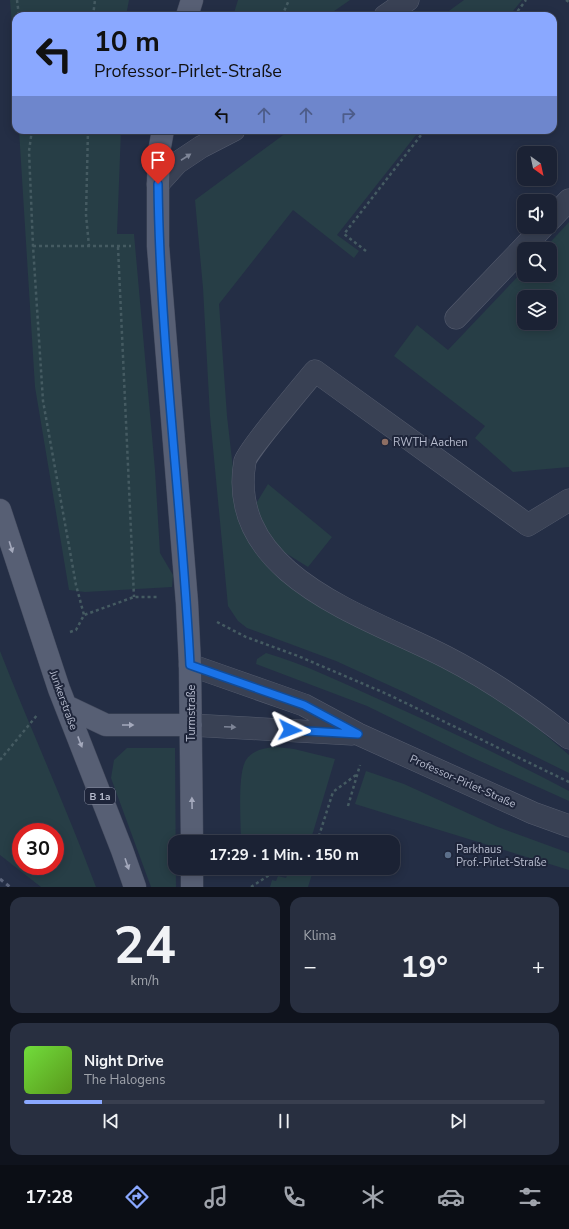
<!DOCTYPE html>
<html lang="de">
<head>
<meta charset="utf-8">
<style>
  :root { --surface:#1b2234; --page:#282f40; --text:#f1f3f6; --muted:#a0a4ac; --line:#393f4f; --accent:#8aa8ff }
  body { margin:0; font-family:"Nunito Sans",sans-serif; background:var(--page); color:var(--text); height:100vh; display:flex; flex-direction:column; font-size:15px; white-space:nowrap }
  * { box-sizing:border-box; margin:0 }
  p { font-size:13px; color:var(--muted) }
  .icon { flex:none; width:22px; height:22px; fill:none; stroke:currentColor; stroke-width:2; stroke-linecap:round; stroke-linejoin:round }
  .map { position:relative; height:887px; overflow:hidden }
  .panel { display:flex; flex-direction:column; gap:10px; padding:10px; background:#0f131d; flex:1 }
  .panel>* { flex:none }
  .hud { position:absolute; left:12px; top:12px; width:545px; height:122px; border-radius:12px; box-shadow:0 2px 10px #0003,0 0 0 1px var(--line); background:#8aa8ff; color:#111; overflow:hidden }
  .needle { width:26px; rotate:147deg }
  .controls { position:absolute; left:517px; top:146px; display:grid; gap:8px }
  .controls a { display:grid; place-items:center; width:40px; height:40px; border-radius:8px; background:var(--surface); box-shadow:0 2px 10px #0003,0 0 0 1px var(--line); font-size:20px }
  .speed { position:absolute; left:12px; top:823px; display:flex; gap:8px; font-size:20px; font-weight:700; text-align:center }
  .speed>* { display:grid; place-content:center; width:52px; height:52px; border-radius:50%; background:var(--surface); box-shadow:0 2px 10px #0003,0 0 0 1px var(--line); line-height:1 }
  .speed .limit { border:6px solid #d22; background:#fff; color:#111 }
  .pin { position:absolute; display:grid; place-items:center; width:34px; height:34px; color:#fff; margin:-41px -17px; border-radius:50% 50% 50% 0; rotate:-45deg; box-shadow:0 0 4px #0007 }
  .pin .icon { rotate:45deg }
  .me { position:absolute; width:44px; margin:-22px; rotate:93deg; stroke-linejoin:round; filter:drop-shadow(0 0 3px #0008) }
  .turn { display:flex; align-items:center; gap:14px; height:84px; padding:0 16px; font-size:18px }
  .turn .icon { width:52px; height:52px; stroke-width:2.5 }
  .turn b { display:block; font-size:28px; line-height:34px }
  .lanes { display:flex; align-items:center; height:38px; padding:0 16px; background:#0003; justify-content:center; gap:20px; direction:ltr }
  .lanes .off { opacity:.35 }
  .big { font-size:30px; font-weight:700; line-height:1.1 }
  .panel .card { flex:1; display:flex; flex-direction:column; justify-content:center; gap:6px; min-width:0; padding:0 14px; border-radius:12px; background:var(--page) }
  .panel .dial { align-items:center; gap:0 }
  .dial b { font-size:52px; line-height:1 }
  .song { display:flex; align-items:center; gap:12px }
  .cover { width:48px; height:48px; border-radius:6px; background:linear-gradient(135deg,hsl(100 70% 55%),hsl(90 70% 35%)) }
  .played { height:4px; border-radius:2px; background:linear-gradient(90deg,var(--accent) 15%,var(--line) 15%) }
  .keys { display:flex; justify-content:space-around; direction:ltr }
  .heat { display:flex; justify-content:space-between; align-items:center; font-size:22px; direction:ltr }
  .panel .tiles { flex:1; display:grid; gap:10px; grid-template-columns:1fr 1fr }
  .card:last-child { grid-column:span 2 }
  .trip { position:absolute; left:168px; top:835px; width:232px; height:40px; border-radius:12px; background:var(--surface); box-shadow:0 2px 10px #0003,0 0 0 1px var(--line); font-weight:700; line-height:40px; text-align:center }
  .tabs { display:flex; height:64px; justify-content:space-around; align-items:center; background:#0b0e15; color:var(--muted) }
  .tabs .icon { width:28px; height:28px }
  .tabs .selected { color:var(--accent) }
  .tabs b { font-size:18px; color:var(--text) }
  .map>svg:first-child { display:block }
  .green { fill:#273e46; fill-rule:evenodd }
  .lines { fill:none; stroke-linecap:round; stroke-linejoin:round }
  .minor-casing { stroke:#555c6e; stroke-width:23 }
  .major-casing { stroke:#434a5d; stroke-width:23 }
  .path { stroke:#455b62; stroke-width:2.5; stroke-dasharray:3 3; stroke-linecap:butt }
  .minor { stroke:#394154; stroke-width:22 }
  .major { stroke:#575f74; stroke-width:22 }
  .rail { stroke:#5b647b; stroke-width:3; stroke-dasharray:4 4; stroke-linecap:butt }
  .oneway { fill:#7e8597 }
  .oneway2 { fill:#a4a9bc }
  .route-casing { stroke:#114b97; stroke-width:10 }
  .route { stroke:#1a73e8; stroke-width:7 }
  .education-dot { fill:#8d6e63; stroke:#1e253a; stroke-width:1.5 }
  .service-dot { fill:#5c6f8a; stroke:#1e253a; stroke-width:1.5 }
  .labels { text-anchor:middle; stroke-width:4; stroke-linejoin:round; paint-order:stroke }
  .shield { fill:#1e253a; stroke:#898fa2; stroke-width:1 }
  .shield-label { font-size:10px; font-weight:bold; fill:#b7bcce }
  .poi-label { font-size:11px; fill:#b7bcce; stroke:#1e253a; text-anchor:start }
  .street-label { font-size:11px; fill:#b7bcce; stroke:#1e253a }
</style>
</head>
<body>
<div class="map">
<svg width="569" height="887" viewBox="0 0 569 887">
  <rect width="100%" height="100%" fill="#242e45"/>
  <!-- green -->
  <path class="green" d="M 10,0 L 129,0 L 126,16 L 16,16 L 16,80 Z
    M 238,0 L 350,0 L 327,16 L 233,16 Z
    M 464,0 L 522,0 L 509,16 L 442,16 Z
    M 19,130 L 121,130 L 117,234 L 134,234 L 155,470 L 160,553 L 173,575 L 172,587 L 85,592 L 69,590 L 35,387 Z
    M 290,130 L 420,130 L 337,235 L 359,251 L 354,258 L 293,210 L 219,304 L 227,416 L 238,512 L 271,569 L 308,599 L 502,698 L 569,755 L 569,773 L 406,693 L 336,661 L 247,628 L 238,621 L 228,606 L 210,416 L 203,288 L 195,200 Z
    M 569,222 L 569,467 L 513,472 L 475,438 L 485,426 L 394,356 L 417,325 L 448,350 L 524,270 L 524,275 L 550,275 L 550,249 L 544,249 ZM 524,297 L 550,297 L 550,323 L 524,323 Z
    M 268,484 L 332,537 L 308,567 L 276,547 L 254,507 Z
    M 0,651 C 31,730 66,807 96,887 L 41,887 L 0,855 ZM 21,832 L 55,832 L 55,866 L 21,866 Z
    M 266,653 C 304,664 341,682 376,698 C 442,727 506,758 569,791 L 569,801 L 471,757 L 367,706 L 256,664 L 257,659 Z
    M 276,747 L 294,749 L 335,759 L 311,839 L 302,837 L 300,842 L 241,842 C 241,824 237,774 246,760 C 252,750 265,748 276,747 Z
    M 127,748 L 175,748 L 176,887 L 151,887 L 111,778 L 114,760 Z
    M 366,771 L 404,784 L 498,827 L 569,853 L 569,870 L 355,804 Z
    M 293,868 L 314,868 L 308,887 L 270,887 L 272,880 L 276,881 L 278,876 L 286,878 L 289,870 L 292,870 Z"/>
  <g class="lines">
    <!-- minor casing -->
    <g class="minor-casing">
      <path id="minor" d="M 385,16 L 408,0
        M 158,184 L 177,163 L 201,147 L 234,130
        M 550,220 L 569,200
        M 456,318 L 543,227
        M 569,500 L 528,525 L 315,371 C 305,383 246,453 245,461 C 225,576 367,616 446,657 C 489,679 531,708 569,738
        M 190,665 L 304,705 L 358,734 L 533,813 L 569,826
        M 191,725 L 352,734"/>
    </g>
    <!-- major casing -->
    <g class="major-casing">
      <path id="major" d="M 187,16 L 192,0
        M 163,130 L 159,152 L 158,184 L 158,246 L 187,603 L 190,665 L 192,842
        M 0,510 L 59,689 L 122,850 L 135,887
        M 66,706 L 106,725 L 191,725
        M 192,887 L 192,868"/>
    </g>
    <!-- path -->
    <path class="path" d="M 17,0 L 19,16
      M 566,0 L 569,2
      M 93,16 L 95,0
      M 282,16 L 289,0
      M 514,16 L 526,0
      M 32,130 L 29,151 L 33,246 L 43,401 L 76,585 L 84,615
      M 88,130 L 86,215 L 89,246
      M 33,246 L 131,246
      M 118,247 L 134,597
      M 366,251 L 344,234 L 425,130
      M 217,622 L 246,637 L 298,656 L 387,694 L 569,782
      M 70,632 L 76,630 L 84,615 L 134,597 L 158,597
      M 0,760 L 38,714
      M 348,806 L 360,765
      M 317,842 L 333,792 L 356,775
      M 251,887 L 280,868"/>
    <!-- minor -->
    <use href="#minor" class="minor"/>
    <!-- major -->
    <use href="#major" class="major"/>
    <!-- rail -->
    <path class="rail" d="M 0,879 L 10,887"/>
  </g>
  <!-- one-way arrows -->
  <defs><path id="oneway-solid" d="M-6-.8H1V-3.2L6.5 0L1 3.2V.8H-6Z"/></defs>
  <g class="oneway">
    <use href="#oneway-solid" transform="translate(186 157) rotate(-33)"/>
    <use href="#oneway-solid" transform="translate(230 727) rotate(3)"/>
  </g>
  <g class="oneway2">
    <use href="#oneway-solid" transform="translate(11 547) rotate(73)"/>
    <use href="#oneway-solid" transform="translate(128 725)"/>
    <use href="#oneway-solid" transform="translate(80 742) rotate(69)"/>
    <use href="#oneway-solid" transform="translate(192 803) rotate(-91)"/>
    <use href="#oneway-solid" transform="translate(127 864) rotate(71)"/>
  </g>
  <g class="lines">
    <!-- route casing -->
    <g class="route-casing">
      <path id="route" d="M 158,184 C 160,345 182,505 190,665 L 304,705 L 358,734 L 290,730"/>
    </g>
    <!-- route -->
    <use href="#route" class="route"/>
  </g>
  <!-- markers -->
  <circle class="education-dot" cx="385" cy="442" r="4"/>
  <circle class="service-dot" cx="448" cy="855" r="4"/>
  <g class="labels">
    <!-- shield labels -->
    <rect class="shield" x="85" y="788" width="30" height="16" rx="3"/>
    <g class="shield-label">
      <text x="100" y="800">B 1a</text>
    </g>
    <!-- poi labels -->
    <g class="poi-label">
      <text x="393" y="446">RWTH Aachen</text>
      <text x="456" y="853">Parkhaus<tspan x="456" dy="13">Prof.-Pirlet-Straße</tspan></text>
    </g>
    <!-- street labels -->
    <g class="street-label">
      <text transform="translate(64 700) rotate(70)" y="4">Junkerstraße</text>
      <text transform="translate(191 713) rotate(-90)" y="4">Turmstraße</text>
      <text transform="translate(463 781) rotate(24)" y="4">Professor-Pirlet-Straße</text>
    </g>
  </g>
</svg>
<div class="controls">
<a><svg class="needle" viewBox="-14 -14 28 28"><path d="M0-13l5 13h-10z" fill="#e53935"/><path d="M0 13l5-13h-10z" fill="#a0a4ac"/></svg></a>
<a><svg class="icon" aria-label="sound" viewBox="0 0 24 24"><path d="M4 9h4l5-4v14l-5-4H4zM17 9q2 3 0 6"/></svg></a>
<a><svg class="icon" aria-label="search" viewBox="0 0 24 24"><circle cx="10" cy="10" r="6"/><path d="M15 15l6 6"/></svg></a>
<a><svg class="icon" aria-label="layers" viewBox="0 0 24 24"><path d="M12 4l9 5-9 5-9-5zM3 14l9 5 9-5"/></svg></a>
</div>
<div class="speed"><div class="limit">30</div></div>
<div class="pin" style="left:158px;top:184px;background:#d93025"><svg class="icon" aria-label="arrive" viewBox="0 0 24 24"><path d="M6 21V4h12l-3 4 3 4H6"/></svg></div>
<svg class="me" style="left:290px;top:730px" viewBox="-20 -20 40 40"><path d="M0-17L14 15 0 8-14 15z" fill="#1a73e8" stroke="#fff" stroke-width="4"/></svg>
<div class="trip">17:29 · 1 Min. · 150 m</div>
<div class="hud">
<div class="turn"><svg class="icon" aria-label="left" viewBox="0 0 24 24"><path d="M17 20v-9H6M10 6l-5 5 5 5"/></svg><div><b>10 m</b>Professor-Pirlet-Straße</div></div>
<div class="lanes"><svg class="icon" aria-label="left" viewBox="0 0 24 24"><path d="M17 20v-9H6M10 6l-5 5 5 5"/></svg><svg class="icon off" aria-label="ahead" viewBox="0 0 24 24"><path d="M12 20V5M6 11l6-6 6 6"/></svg><svg class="icon off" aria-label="ahead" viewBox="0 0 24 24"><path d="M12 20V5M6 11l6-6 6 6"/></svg><svg class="icon off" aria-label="right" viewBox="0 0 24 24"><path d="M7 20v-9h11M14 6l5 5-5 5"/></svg></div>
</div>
</div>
<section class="panel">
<div class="tiles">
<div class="card dial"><b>24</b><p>km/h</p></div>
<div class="card"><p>Klima</p>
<div class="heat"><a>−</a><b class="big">19°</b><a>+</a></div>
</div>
<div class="card">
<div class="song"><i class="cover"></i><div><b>Night Drive</b><p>The Halogens</p></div></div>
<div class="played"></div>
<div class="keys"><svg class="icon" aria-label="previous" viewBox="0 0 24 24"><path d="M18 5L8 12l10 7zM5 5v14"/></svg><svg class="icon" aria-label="pause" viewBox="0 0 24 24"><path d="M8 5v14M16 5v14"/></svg><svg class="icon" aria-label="next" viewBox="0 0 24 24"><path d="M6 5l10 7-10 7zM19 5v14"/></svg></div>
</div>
</div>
</section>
<nav class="tabs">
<b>17:28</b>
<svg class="icon selected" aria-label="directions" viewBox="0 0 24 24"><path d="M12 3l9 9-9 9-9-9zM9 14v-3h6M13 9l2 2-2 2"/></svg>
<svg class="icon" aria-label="music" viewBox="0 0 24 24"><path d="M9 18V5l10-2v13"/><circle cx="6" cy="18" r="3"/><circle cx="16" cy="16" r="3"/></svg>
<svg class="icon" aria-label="phone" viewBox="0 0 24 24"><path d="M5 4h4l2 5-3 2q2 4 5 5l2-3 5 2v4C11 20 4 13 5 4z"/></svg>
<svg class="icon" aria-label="climate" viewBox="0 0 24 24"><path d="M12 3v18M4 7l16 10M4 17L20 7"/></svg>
<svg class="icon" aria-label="car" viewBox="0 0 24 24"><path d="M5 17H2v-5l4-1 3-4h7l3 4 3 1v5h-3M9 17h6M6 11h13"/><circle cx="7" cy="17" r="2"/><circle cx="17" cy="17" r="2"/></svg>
<svg class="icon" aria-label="filters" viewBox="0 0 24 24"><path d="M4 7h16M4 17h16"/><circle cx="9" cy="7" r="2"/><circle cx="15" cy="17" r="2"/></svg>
</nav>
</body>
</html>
